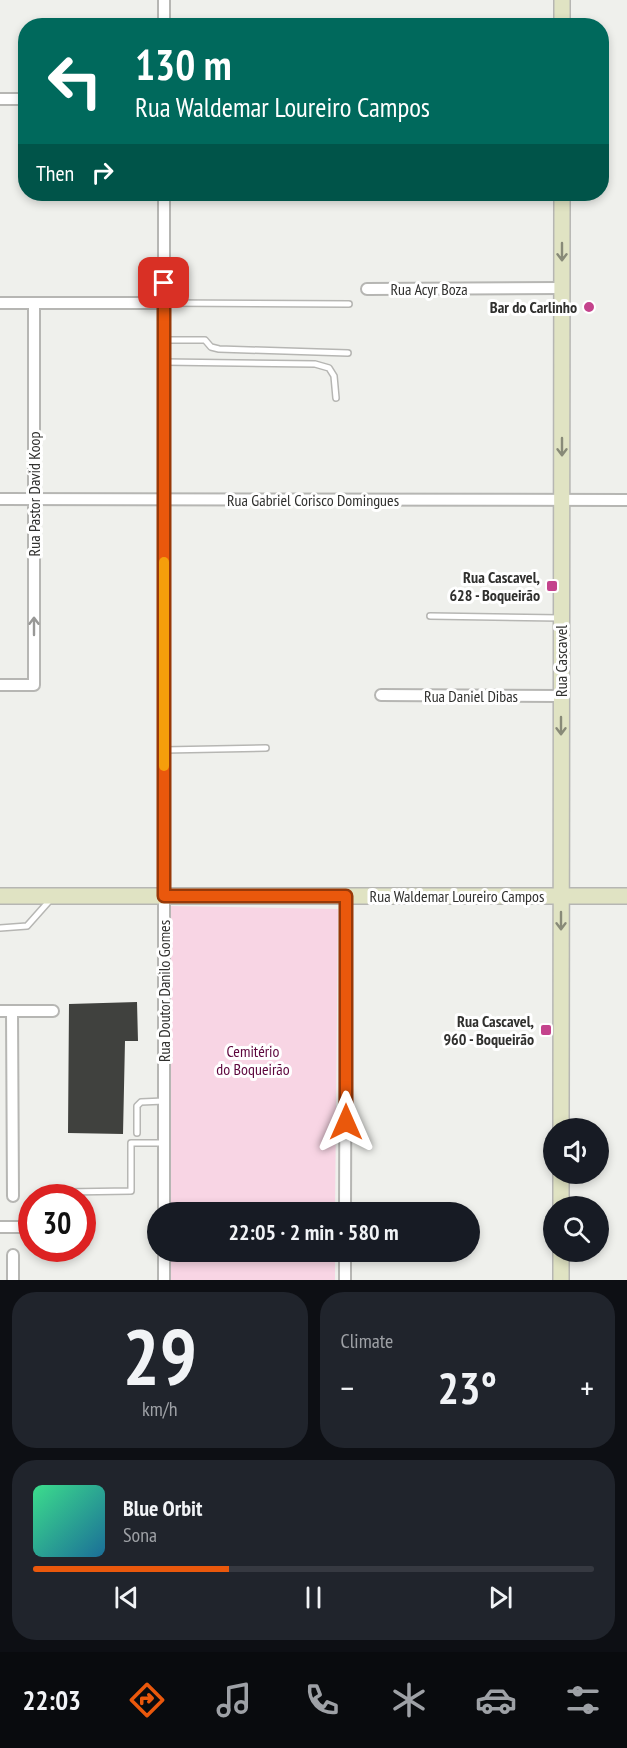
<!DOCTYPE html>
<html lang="en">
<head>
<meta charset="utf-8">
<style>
  :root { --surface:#171b24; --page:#20242c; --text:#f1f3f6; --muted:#9ea1a6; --line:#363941; --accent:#ea580c }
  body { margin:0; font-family:"PT Sans Narrow",sans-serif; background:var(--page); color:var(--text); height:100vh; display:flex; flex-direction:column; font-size:22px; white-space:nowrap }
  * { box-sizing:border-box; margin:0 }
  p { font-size:20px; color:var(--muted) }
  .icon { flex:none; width:33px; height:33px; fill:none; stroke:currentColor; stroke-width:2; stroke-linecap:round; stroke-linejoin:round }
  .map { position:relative; height:1280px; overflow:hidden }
  .panel { display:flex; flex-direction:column; gap:12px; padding:12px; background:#0d0f14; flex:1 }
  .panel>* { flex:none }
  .top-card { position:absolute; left:18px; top:18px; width:591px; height:183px; border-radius:24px; box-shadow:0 3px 9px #0003; background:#00695c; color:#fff; overflow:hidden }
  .buttons { position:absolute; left:543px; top:1118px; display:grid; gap:12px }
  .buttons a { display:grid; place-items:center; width:66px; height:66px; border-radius:50%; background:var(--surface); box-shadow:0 3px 9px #0003; font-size:30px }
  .speed { position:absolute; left:18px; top:1184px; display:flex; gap:12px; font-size:30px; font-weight:700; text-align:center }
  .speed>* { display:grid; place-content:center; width:78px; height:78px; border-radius:50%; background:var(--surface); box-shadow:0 3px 9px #0003; line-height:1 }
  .speed .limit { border:9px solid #d22; background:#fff; color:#111 }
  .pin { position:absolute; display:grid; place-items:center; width:51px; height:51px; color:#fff; margin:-26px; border-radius:12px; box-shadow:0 3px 9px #0006 }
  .me { position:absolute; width:66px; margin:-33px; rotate:0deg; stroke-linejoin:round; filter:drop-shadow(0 0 4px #0008) }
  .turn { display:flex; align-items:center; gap:21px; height:126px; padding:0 18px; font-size:27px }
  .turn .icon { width:78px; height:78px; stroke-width:2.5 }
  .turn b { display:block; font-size:42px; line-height:51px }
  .then { display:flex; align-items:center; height:57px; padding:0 18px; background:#0003; gap:12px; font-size:22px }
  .big { font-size:45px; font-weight:600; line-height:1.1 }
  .panel .tile { flex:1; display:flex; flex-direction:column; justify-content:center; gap:9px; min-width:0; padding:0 21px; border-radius:24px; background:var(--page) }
  .panel .dial { align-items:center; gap:0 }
  .dial b { font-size:78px; line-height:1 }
  .song { display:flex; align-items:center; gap:18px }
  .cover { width:72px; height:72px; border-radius:9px; background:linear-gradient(135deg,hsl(150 70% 55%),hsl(200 70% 35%)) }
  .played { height:6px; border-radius:3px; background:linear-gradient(90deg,var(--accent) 35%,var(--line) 35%) }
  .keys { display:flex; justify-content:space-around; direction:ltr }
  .heat { display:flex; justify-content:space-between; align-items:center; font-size:33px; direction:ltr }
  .panel .tiles { flex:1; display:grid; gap:12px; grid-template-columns:1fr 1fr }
  .tile:last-child { grid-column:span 2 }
  .trip { position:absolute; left:147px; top:1202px; width:333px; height:60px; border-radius:30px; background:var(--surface); box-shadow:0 3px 9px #0003; font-weight:600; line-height:60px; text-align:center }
  .dock { display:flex; height:96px; justify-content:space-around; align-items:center; background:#090b0e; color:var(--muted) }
  .dock .icon { width:42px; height:42px }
  .dock .selected { color:var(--accent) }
  .dock b { font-size:27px; color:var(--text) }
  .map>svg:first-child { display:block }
  .green { fill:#f8d5e4 }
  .building { fill:#40413e }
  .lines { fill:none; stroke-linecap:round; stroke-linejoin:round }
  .service-casing { stroke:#b6b6b3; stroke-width:8 }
  .minor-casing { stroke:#b6b6b3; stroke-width:14 }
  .secondary-casing { stroke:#b6b6b3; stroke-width:18 }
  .service { stroke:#fff; stroke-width:5 }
  .minor { stroke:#fff; stroke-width:10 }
  .secondary { stroke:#e0e3c3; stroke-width:15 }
  .oneway { stroke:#888a78 }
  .oneway2 { stroke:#989896 }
  .route-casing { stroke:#983908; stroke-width:15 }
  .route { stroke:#ea580c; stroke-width:10 }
  .slow { stroke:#f59e0b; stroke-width:10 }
  .poi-dot { fill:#c4438c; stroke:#fff; stroke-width:2 }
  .labels { text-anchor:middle; stroke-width:6; stroke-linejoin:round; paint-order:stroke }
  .street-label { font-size:16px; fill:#30302e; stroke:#fff }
  .poi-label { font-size:16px; font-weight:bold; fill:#30302e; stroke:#fff; text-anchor:end }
  .park-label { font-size:16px; fill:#5d073d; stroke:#fff }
</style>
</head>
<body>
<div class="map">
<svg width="627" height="1280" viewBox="0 0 627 1280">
  <rect width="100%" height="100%" fill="#eff0ec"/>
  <!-- green -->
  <path class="green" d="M 170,906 L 338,909 L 335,1212 L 169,1212 Z
    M 169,1251 L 335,1251 L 335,1280 L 168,1280 Z"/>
  <!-- building -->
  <path class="building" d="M 137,1002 L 138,1041 L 125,1041 L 123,1134 L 68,1133 L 69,1004 Z"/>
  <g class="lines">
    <!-- service casing -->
    <g class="service-casing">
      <path id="service" d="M 164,303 L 349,304
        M 164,340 L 205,340 L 211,347 L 219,349 L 348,353
        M 164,362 L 315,364 L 329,368 L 334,376 L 336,398
        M 430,616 L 560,618
        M 164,750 L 266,748
        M 0,928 L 27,926 L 51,899
        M 137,1133 L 137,1106 L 141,1102 L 164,1101
        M 65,1192 L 131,1191 L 131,1143 L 165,1143"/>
    </g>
    <!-- minor casing -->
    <g class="minor-casing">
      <path id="minor" d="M 164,0 L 164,26
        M 0,99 L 26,99
        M 164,194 L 164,1212
        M 367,289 L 562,288
        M 0,303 L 164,303
        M 0,499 L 627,500
        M 0,685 L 34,685 L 34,303
        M 381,695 L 561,696
        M 0,1011 L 53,1011
        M 12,1011 L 13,1196
        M 345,1212 L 346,896
        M 0,1227 L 32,1227
        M 13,1280 L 13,1255
        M 164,1280 L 164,1251
        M 345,1280 L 345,1251"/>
    </g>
    <!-- secondary casing -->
    <g class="secondary-casing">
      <path id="secondary" d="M 562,26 L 562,0
        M 0,896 L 627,896
        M 561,1128 L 562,194
        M 561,1206 L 561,1173
        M 561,1280 L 561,1251"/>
    </g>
    <!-- service -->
    <use href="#service" class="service"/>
    <!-- minor -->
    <use href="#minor" class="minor"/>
    <!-- secondary -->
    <use href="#secondary" class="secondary"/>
  </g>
  <!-- one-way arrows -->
  <defs><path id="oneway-shaft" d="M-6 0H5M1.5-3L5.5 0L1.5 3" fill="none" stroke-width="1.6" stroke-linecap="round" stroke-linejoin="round" transform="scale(1.5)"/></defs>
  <g class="oneway">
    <use href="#oneway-shaft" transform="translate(562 252) rotate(90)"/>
    <use href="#oneway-shaft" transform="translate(562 447) rotate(90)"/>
    <use href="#oneway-shaft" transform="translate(561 726) rotate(90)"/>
    <use href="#oneway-shaft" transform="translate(561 921) rotate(90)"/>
  </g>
  <use class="oneway2" href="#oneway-shaft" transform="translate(34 626) rotate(-90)"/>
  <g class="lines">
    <!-- route casing -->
    <g class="route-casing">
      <path id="route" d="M 164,283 L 164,896 L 346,896 L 346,1122"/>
    </g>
    <!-- route -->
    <use href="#route" class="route"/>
    <!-- slow -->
    <path class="slow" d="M 164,562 L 164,766"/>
  </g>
  <!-- markers -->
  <g class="poi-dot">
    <circle cx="589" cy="307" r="6"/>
    <rect x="546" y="580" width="12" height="12" rx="3"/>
    <rect x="540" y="1024" width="12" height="12" rx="3"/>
  </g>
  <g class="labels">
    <!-- street labels -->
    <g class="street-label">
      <text x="429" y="295">Rua Acyr Boza</text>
      <text transform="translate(34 494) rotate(-90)" y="6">Rua Pastor David Koop</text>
      <text x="313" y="506">Rua Gabriel Corisco Domingues</text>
      <text transform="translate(561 661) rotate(-90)" y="6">Rua Cascavel</text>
      <text x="471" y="702">Rua Daniel Dibas</text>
      <text x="457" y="902">Rua Waldemar Loureiro Campos</text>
      <text transform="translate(164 991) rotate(-90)" y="6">Rua Doutor Danilo Gomes</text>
    </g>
    <!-- poi labels -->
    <g class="poi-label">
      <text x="577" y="313">Bar do Carlinho</text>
      <text x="540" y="583">Rua Cascavel,<tspan x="540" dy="18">628 - Boqueirão</tspan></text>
      <text x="534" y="1027">Rua Cascavel,<tspan x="534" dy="18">960 - Boqueirão</tspan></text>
    </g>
    <!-- park labels -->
    <g class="park-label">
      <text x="253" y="1057">Cemitério<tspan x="253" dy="18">do Boqueirão</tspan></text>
    </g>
  </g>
</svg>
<div class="buttons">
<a><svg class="icon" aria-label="sound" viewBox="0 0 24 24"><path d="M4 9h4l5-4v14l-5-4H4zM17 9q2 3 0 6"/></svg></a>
<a><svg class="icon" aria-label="search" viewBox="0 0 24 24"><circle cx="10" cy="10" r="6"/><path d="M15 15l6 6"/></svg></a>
</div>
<div class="speed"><div class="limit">30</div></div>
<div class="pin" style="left:164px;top:283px;background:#d93025"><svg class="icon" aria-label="arrive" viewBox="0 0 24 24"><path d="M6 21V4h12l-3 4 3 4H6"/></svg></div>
<svg class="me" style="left:346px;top:1122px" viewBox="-20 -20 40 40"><path d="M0-17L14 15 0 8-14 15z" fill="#ea580c" stroke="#fff" stroke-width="4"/></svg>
<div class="trip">22:05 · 2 min · 580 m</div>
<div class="top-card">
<div class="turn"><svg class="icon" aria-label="left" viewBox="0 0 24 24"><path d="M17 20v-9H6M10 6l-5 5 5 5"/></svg><div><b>130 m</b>Rua Waldemar Loureiro Campos</div></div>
<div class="then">Then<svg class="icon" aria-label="right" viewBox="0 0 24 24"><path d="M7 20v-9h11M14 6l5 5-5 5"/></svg></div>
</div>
</div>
<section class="panel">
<div class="tiles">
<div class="tile dial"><b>29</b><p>km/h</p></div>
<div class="tile"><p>Climate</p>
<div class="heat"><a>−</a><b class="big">23°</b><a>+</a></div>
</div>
<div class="tile">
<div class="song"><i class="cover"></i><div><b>Blue Orbit</b><p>Sona</p></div></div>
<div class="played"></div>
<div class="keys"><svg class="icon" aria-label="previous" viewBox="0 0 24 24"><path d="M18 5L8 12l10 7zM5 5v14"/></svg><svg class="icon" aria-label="pause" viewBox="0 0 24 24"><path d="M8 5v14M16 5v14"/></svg><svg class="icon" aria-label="next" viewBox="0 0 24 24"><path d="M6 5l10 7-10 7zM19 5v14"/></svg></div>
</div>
</div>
</section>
<nav class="dock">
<b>22:03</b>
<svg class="icon selected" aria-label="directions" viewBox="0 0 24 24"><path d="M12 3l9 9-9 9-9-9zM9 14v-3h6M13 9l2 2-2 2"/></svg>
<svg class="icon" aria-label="music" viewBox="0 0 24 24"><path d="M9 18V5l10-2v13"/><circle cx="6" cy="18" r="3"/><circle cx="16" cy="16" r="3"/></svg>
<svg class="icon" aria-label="phone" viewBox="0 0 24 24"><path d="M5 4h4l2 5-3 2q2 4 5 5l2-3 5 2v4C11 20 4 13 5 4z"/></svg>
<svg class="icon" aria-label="climate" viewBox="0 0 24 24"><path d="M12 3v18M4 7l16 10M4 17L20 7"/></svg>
<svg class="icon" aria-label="car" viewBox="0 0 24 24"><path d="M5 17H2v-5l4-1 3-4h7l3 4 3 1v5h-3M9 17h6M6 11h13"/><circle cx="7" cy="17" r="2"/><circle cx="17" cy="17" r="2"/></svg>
<svg class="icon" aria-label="filters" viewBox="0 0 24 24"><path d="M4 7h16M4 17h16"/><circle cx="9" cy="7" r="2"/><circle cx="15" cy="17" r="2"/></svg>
</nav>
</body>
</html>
